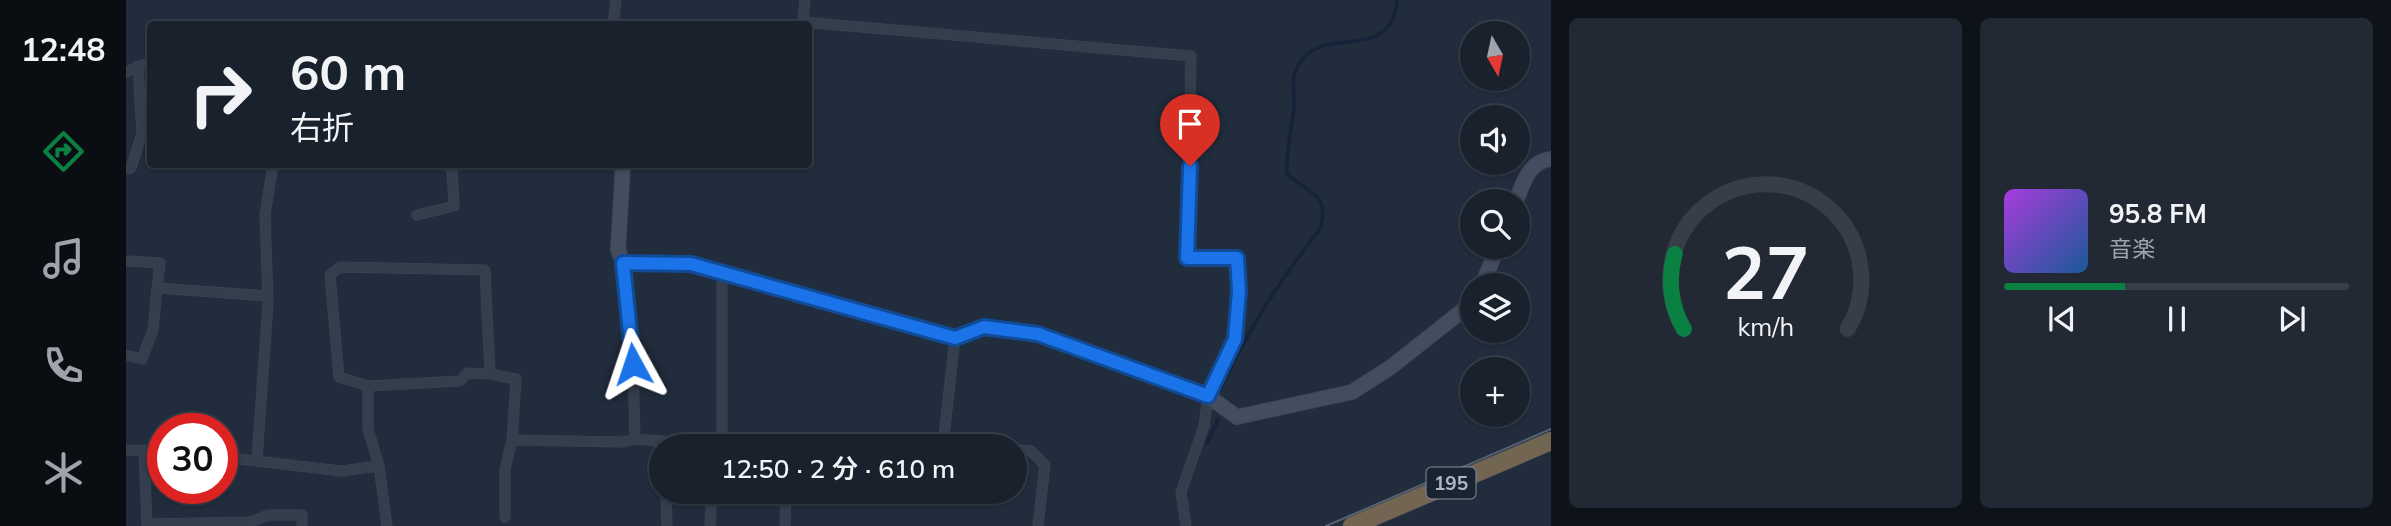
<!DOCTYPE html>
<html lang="ja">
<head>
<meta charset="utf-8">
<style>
  :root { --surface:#19212d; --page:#222935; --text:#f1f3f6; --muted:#9fa3aa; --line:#373e49; --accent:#0b8043 }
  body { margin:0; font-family:Mulish,"Noto Sans JP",sans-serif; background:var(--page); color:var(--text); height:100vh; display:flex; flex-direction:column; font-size:26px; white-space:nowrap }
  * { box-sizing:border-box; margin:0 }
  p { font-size:23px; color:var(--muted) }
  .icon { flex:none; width:38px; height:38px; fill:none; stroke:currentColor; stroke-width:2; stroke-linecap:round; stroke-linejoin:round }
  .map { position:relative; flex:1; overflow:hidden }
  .panel { display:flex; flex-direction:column; gap:18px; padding:18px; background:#0e1219; width:840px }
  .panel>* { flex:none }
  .top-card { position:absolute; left:21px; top:21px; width:665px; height:147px; border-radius:7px; box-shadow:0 2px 5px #0004,0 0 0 2px var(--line); background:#19212d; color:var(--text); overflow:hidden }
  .needle { width:46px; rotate:171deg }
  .fabs { position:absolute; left:1334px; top:21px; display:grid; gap:14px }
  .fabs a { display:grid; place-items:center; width:70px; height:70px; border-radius:50%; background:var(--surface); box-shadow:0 2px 5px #0004,0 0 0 2px var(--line); font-size:35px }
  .speed { position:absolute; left:21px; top:413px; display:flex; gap:14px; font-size:35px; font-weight:700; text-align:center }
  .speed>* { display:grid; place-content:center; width:91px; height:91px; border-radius:50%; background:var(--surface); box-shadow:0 2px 5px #0004,0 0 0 2px var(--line); line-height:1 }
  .speed .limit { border:10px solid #d22; background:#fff; color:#111 }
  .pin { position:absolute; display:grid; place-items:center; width:60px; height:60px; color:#fff; margin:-72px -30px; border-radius:50% 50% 50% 0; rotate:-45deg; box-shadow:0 0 7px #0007 }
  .pin .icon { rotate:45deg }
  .me { position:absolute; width:77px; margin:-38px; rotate:355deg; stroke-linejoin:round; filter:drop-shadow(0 0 5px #0008) }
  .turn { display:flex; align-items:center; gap:24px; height:147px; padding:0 28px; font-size:32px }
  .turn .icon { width:91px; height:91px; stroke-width:2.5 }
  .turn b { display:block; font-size:49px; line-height:60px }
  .panel .card { flex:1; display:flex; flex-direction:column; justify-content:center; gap:10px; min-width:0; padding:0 24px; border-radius:10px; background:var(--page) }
  .panel .dial { align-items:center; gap:0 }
  .dial svg { height:182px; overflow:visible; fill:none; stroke:var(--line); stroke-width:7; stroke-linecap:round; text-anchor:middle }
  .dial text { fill:var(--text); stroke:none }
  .song { display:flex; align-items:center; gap:21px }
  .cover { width:84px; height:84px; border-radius:10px; background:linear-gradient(135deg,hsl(280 70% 55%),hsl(210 70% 35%)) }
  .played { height:7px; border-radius:4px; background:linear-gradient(90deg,var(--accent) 35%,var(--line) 35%) }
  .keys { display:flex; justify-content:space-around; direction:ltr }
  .panel .tiles { flex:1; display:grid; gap:18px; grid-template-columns:repeat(2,1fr) }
  .trip { position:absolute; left:523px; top:434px; width:378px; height:70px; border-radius:35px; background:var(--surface); box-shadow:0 2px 5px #0004,0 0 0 2px var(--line); font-weight:600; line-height:70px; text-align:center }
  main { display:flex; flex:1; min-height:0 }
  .menu { display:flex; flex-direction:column; width:126px; justify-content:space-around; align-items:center; background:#0a0d12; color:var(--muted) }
  .menu .icon { width:49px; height:49px }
  .menu .active { color:var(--accent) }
  .menu b { font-size:32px; color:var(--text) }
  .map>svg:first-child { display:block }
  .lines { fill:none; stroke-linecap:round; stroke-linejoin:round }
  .stream { stroke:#14233a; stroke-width:3.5 }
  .street-casing { stroke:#3e4755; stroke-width:11 }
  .secondary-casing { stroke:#3e4755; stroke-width:16 }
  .highway-casing { stroke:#3d4653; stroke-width:19 }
  .street { stroke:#353e4c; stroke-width:10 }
  .secondary { stroke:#434d5f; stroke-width:14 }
  .highway { stroke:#726652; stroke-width:18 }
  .tram { stroke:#576273; stroke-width:2 }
  .route-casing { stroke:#114b97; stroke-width:18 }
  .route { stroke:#1a73e8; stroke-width:12 }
  .labels { text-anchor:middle; stroke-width:7; stroke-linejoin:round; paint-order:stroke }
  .shield { fill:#1a2330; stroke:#838c9a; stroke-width:2 }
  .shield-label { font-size:19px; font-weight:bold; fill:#b0b9c8 }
</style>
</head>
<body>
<main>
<nav class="menu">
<b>12:48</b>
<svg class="icon active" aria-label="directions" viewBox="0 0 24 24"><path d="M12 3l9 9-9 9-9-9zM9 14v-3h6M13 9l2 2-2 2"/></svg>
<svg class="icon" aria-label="music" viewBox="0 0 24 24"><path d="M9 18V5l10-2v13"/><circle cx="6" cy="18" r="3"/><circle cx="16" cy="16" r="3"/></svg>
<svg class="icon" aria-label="phone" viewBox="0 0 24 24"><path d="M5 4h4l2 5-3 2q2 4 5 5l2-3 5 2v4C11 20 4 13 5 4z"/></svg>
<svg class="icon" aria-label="climate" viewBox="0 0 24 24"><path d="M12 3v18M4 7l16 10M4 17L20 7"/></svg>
</nav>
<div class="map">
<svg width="1425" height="526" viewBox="0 0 1425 526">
  <rect width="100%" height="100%" fill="#212c3c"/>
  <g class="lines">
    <!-- stream -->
    <path class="stream" d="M 1094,390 C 1124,327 1151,284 1194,229 C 1205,192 1181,193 1161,174 C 1160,152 1165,130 1168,109 C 1169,98 1166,87 1168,76 C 1170,69 1173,63 1178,57 C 1205,28 1266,61 1271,0
      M 1081,443 L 1092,420"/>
    <!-- street casing -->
    <g class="street-casing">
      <path id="street" d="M 679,0 L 677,22 L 1065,56 L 1061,258 L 1111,258 L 1113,291 L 1109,339 L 1082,396 L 1078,426 L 1055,492 L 1060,526
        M 487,24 L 490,0
        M 0,72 L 24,62
        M 0,169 L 5,168 L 16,133 L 12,66
        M 291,215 L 328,206 L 326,169 L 320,164
        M 2,261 L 34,263 L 31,288
        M 497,263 L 507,364 L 509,439 L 587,445 L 596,434 L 596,272
        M 0,355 L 16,359 L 27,330 L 31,288 L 142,296
        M 364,374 L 390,379 L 386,440 L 497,442 L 509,439
        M 242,386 L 213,377 L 204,275 L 214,267 L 359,270 L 364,374 L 341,373 L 334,381 L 242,386 L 242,429 L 253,466 L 261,526
        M 663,446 L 738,446
        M 817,446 L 829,337
        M 0,450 L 37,451
        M 18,450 L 21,526
        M 889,450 L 905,451 L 919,465 L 912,526
        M 96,457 L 215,471 L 253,466
        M 131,459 L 142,303 L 139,215 L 147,164
        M 540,492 L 541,526
        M 379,517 L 379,469 L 386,440
        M 21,524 L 125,522 L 142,515 L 176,515 L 176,526
        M 584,526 L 586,492
        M 659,526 L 660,492"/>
    </g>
    <!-- secondary casing -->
    <g class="secondary-casing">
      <path id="secondary" d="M 497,164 L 492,249 L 497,263 L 565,264 L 829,337 L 858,327 L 912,334 L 1082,396 L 1111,417 L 1226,392 L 1265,367 L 1346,303
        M 1390,201 C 1398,182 1402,162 1425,159
        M 1356,285 L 1372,247"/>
    </g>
    <!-- highway casing -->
    <g class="highway-casing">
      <path id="highway" d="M 1226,526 L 1425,441"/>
    </g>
    <!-- street -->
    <use href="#street" class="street"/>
    <!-- secondary -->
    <use href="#secondary" class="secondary"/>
    <!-- highway -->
    <use href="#highway" class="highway"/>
    <!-- tram -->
    <path class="tram" d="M 1200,526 L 1425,429"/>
  </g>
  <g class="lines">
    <!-- route casing -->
    <g class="route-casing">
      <path id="route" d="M 507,364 L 497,263 L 565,264 L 829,338 L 858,327 L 912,334 L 1082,396 L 1109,339 L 1113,291 L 1111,258 L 1061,258 L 1064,166"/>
    </g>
    <!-- route -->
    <use href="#route" class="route"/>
  </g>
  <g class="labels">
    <!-- shield labels -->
    <rect class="shield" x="1300.5" y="467.5" width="49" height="31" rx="5"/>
    <g class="shield-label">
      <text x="1325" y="490">195</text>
    </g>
  </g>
</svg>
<div class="fabs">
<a><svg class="needle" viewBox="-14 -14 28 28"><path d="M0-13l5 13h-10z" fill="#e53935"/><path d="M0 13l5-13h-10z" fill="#9fa3aa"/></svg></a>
<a><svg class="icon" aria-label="sound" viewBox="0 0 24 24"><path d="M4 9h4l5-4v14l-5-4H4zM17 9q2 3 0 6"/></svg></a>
<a><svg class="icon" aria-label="search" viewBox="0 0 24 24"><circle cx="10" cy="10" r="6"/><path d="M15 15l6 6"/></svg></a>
<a><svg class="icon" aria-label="layers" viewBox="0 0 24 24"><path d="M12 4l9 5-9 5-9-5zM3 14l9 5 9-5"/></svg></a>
<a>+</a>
</div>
<div class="speed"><div class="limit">30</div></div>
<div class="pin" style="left:1064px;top:166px;background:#d93025"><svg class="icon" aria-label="arrive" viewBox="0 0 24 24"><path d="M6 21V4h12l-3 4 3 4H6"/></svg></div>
<svg class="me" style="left:507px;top:364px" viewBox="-20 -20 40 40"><path d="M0-17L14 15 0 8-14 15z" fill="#1a73e8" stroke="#fff" stroke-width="4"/></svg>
<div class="trip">12:50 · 2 分 · 610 m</div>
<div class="top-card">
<div class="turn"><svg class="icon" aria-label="right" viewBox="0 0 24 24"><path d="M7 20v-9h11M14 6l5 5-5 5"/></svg><div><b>60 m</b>右折</div></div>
</div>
</div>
<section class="panel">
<div class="tiles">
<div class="card dial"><svg viewBox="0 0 100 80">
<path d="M14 69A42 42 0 1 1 86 69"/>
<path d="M14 69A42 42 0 0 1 10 36" stroke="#0b8043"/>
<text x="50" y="56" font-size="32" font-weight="700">27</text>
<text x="50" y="72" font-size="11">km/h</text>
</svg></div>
<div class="card">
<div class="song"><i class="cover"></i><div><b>95.8 FM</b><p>音楽</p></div></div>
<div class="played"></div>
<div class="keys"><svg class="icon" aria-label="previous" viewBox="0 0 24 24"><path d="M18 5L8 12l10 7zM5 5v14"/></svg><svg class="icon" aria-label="pause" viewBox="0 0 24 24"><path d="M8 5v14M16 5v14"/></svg><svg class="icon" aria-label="next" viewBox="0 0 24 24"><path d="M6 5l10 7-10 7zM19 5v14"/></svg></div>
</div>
</div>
</section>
</main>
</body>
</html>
